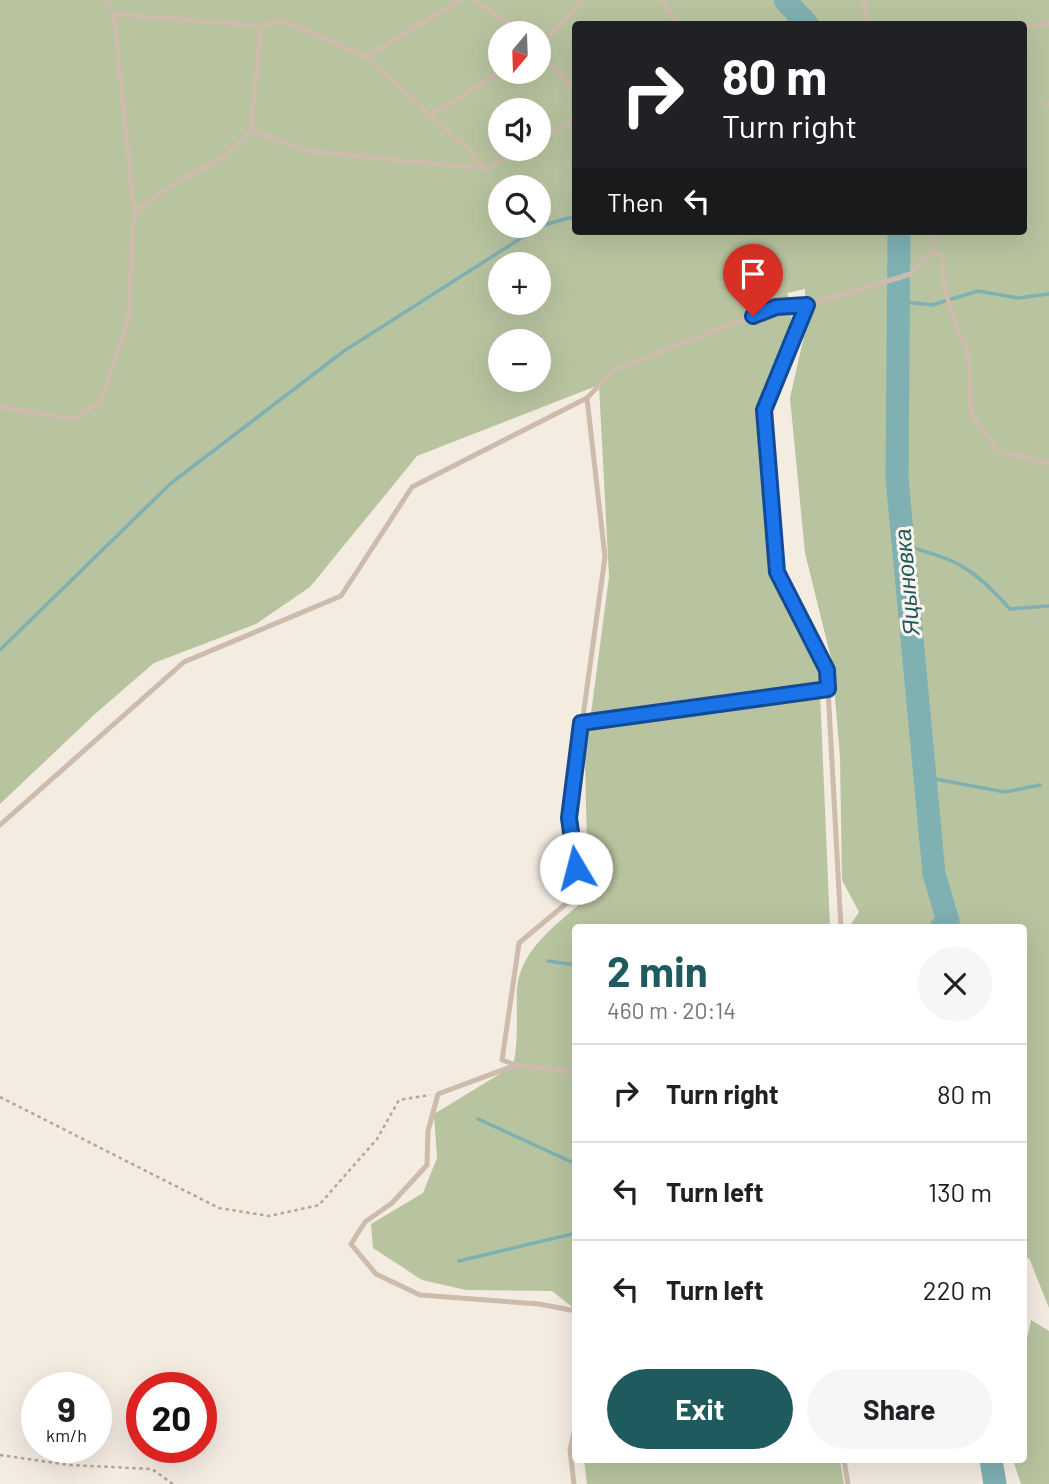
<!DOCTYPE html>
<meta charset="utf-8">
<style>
body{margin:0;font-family:Barlow,sans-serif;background:#f6f6f6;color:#202124;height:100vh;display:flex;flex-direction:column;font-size:26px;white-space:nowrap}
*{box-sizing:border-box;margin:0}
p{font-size:23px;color:#757577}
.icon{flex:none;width:38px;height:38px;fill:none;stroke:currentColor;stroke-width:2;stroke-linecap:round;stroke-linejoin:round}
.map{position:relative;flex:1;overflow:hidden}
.details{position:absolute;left:572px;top:924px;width:455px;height:539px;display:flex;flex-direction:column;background:#fff;border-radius:7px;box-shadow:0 7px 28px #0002}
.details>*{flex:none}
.guide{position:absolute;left:572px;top:21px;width:455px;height:214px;border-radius:7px;box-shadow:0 7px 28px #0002;background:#202124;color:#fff;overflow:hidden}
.needle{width:46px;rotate:199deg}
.fabs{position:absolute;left:488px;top:21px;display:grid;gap:14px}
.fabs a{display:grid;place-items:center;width:63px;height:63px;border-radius:50%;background:#fff;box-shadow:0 7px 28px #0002;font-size:35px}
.speed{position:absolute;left:21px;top:1372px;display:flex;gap:14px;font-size:35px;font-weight:700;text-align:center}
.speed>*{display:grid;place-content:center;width:91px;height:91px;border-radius:50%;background:#fff;box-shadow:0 7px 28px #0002;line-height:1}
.speed small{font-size:18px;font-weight:400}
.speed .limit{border:10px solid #d22;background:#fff;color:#111}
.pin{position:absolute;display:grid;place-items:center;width:60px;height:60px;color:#fff;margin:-72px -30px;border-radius:50% 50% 50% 0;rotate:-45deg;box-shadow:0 0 7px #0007}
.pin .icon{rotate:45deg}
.me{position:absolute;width:77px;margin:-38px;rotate:352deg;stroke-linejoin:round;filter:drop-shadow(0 0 5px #0008)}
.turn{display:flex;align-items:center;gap:24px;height:147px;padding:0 35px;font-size:32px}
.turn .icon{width:91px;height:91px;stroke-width:2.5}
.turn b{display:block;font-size:49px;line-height:60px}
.then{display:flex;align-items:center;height:66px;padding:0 35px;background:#0003;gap:14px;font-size:26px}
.round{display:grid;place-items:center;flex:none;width:74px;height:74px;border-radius:37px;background:#f6f6f6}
.headline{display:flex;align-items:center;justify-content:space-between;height:119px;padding:0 35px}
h1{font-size:42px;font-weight:700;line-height:52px;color:#1f5a5e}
.action{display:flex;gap:14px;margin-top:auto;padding:14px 35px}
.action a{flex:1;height:80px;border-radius:42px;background:#1f5a5e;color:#fff;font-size:28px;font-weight:700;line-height:80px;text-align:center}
.action a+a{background:#f6f6f6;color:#202124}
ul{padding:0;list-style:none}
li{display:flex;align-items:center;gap:21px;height:98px;padding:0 35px;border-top:2px solid #e0e0e0}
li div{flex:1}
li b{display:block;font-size:26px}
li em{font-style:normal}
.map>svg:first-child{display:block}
.green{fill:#b8c4a0;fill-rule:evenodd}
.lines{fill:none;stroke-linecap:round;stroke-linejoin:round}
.stream{stroke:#7fb0b2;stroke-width:3.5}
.river{stroke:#7fb0b2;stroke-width:23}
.path{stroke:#b9a596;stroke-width:2.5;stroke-dasharray:3.5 3.5;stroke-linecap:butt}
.service{stroke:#cdbbac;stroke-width:5}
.route-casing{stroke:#114b97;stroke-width:18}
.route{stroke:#1a73e8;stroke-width:12}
.labels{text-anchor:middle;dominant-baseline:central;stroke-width:6;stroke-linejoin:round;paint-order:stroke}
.water-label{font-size:23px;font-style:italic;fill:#1f5a5e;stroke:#fbf5ee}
</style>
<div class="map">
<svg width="1049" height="1484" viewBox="0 0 1049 1484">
<rect width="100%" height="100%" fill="#f4ebe1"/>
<!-- green -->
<g class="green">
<path d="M 0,0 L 1049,0 L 1049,1308 L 1029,1258 L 1024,1260 L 1024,928 L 849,927 L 859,912 L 842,880 L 840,757 L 832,662 L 805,553 L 790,398 L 806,327 L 805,289 L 787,293 L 793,311 L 771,399 L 773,495 L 787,587 L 819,668 L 830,927 L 576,928 L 576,1310 L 552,1291 L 466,1290 L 422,1280 L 373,1248 L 371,1224 L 423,1193 L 437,1158 L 434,1114 L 513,1066 C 519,1041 516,1016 517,990 C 519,949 560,922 588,897 L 585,759 L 609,577 L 599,385 L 417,456 L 310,587 L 256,624 L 154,663 L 95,714 L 0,804 ZM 576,24 L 1024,24 L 1024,231 L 576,231 ZM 500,33 L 539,33 L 539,72 L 500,72 ZM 500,110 L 539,110 L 539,149 L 500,149 ZM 500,187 L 539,187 L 539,226 L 500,226 ZM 500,264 L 539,264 L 539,303 L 500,303 ZM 500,341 L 539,341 L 539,380 L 500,380 Z"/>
<polygon points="1031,1320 1049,1331 1049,1484 1021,1484 1013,1460 1024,1460 1024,1353"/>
<polygon points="584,1460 840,1460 844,1484 587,1484"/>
</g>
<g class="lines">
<!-- stream -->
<g class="stream">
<polyline points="898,301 932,305 978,291 1018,298 1049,294"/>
<path d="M 903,545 C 959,561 971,566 1010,609 L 1049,606"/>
<polyline points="0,650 170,484 344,351 540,226 576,216"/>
<polyline points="924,777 1005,792 1040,785"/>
<polyline points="548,961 576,965"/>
<polyline points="478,1119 576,1164"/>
<polyline points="459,1261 576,1233"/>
</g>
<!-- river -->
<g class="river">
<polyline points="785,0 807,24"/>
<polyline points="899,231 897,478 934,874 948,921 941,928"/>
<polyline points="991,1460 995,1484"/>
</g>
<!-- path -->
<g class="path">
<polyline points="0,1097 219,1208 269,1216 319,1205 377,1139 399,1100 430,1095"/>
<polyline points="0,1455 69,1465 152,1469 173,1484"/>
</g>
<!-- service -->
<g class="service">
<polyline points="105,0 114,14 261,26 251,130 309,151 485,169 522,149"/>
<polyline points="475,0 521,33"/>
<polyline points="662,0 677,24"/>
<polyline points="863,0 870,24"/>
<polyline points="261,26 284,21 366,57 469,150 485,169"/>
<polyline points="1024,28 1049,23"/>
<polyline points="539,47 582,0"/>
<polyline points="539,52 576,90"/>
<polyline points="366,57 460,0"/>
<polyline points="1045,105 1049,104"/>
<polyline points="429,116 501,72"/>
<polyline points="539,139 576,120"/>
<polyline points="134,212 177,182 224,157 251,130"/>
<polyline points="933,251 942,257 944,286 954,321 968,352 971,413 998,451 1049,463"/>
<polyline points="807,305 764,410 777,572 827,670 841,928"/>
<polyline points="0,407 75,419 101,401 128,322 134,212 114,14"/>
<polyline points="581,723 828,689"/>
<polyline points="0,825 184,662 341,596 412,487 587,398 614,370 776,307 807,305 911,274 933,251 936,231"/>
<polyline points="516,1065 576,1072"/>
<polyline points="576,1311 539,1304 420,1295 376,1274 351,1244 365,1222 392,1203 427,1165 428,1131 438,1094 516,1065 502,1060 519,943 580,892 569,818 605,557 587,398"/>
<polyline points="844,1460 848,1484"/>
<polyline points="574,1484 570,1450 576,1423"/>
</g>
</g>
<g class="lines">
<!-- route casing -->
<g class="route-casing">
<polyline id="route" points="576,868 569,818 581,723 828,689 827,670 777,572 764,410 807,305 776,307 753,316"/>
</g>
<!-- route -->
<use href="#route" class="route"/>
</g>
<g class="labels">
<!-- water labels -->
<g class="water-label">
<text transform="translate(906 582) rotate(-95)">Яцыновка</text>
</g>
</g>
</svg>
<div class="fabs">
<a><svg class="needle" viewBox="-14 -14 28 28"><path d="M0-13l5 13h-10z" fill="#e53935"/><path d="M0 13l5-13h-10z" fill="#757577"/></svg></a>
<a><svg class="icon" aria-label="sound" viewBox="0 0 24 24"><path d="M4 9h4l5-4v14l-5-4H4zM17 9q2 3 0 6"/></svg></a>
<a><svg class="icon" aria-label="search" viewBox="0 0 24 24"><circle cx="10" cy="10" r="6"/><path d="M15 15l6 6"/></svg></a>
<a>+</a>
<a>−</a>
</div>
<div class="speed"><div>9<small>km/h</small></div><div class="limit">20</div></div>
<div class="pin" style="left:753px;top:316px;background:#d93025"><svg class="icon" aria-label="arrive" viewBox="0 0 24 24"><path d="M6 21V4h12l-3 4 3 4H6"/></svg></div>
<svg class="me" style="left:576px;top:868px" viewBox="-20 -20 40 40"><circle r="19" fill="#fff"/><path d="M0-13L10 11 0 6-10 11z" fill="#1a73e8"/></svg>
<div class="guide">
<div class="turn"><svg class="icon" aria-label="right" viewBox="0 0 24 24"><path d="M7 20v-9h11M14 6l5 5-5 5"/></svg><div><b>80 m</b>Turn right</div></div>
<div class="then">Then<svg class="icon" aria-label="left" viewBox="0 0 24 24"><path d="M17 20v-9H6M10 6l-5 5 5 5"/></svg></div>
</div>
<section class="details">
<div class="headline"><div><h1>2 min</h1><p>460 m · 20:14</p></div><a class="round"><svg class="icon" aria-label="close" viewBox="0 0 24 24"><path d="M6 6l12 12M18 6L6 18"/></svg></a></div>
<ul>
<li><svg class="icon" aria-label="right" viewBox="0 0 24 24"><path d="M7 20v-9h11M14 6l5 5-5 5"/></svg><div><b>Turn right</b></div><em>80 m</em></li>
<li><svg class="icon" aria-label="left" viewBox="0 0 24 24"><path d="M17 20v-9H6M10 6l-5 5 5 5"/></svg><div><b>Turn left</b></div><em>130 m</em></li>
<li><svg class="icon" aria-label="left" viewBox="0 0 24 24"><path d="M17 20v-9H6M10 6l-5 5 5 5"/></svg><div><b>Turn left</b></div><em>220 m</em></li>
</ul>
<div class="action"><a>Exit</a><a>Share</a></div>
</section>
</div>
